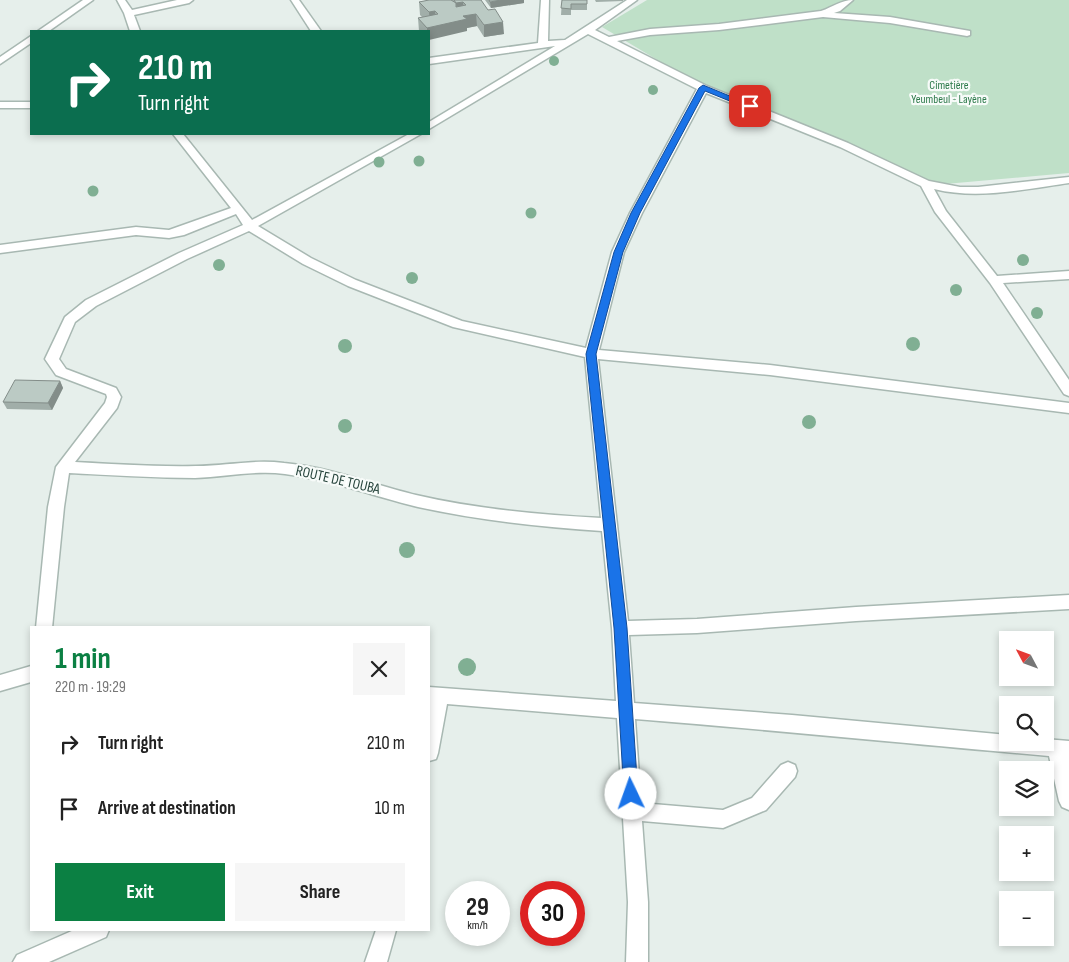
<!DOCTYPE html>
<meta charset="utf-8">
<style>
body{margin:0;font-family:"Sofia Sans Condensed",sans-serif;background:#f6f6f6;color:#222;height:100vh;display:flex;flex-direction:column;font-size:19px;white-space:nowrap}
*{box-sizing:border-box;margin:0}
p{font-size:16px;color:#767676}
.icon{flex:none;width:28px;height:28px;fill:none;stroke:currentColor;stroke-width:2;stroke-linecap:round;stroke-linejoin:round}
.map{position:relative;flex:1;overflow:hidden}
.side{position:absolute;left:30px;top:626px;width:400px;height:305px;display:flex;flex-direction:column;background:#fff;border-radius:0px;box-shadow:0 2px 8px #0003}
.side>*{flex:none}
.banner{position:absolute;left:30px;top:30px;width:400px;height:105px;border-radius:0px;box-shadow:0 2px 8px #0003;background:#0b6e4f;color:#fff;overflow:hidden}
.needle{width:32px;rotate:311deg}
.buttons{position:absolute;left:999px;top:631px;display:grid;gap:10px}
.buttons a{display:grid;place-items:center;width:55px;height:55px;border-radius:0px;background:#fff;box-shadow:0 2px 8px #0003;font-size:25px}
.speed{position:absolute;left:445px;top:881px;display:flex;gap:10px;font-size:25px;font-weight:700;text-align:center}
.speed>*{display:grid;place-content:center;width:65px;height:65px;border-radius:50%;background:#fff;box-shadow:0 2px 8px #0003;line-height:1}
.speed small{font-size:12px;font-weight:400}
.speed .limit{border:8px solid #d22;background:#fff;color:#111}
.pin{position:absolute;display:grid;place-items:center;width:42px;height:42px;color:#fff;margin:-21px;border-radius:10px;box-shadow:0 2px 8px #0006}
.me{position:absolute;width:55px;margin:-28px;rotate:357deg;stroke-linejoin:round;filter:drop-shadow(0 0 4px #0008)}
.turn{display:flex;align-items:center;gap:18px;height:105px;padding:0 25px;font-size:22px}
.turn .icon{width:65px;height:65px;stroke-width:2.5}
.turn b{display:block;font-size:35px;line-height:42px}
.round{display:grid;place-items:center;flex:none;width:52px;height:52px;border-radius:0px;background:#f6f6f6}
.overview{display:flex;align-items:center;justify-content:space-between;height:85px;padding:0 25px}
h1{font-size:30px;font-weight:700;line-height:38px;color:#0b8043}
.cta{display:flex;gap:10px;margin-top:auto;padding:10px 25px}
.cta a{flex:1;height:58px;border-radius:0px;background:#0b8043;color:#fff;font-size:20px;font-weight:700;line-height:58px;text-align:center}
.cta a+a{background:#f6f6f6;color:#222}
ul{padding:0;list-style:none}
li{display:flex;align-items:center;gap:15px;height:65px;padding:0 25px}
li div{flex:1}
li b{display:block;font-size:19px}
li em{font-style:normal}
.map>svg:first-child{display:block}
.green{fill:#bfe0c8}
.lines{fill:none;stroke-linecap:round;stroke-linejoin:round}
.minor-casing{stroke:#a8b8b2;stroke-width:3}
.minor{fill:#fff;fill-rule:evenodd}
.tree{fill:#80af93}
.wall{fill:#a1aea9}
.shaded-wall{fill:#838d89}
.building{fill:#bbcac4;stroke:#838d89;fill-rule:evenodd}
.route{fill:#1a73e8;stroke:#114b97}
.labels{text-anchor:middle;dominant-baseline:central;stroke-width:4.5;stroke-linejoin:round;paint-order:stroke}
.far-park-label{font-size:12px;fill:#2d7a4b;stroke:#f7fbf9}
.street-label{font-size:15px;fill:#24423a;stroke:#f7fbf9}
</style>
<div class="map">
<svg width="1069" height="962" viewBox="0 0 1069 962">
<rect width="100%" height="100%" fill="#e6efeb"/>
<!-- green -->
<polygon class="green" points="647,0 1069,0 1069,173 934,185 703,87 602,27"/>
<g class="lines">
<!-- minor casing -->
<g class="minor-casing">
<g id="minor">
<polygon points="83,0 93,0 49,31 38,31"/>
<polygon points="117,0 125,0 132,10 177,0 193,0 189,3 134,15 140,31 130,31 124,13"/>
<polygon points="291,0 299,0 321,31 311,31"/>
<path d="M 541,0 L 549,0 L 548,41 L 565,40 L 627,0 L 637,0 L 595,30 L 609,37 L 650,29 L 719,24 L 821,11 C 833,7 841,0 853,0 L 840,11 L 834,13 L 890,17 L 970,31 L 970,35 L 967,36 L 890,23 L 823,17 L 719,30 L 650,35 L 617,41 L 707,86 L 848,143 L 929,181 L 960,187 L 978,187 L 1069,177 L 1069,183 C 1025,189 978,200 934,189 L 946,211 L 997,276 L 1069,271 L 1069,279 L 1003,283 L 1069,380 L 1069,396 L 1064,394 L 990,283 L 935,212 L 921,186 L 840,147 L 706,93 L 642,213 L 624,252 L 599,350 L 770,365 L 1069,403 L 1069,413 L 770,375 L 598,359 L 628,621 L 697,619 L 856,607 L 1069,595 L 1069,609 L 856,621 L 697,633 L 629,635 L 634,703 L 792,715 L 1008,735 L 1008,742 L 1045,742 L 1045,739 L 1069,741 L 1069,810 L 1062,807 L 1059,801 L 1049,756 C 911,744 773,730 635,719 L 641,803 L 723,810 L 752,798 L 781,765 L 788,762 L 795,765 L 797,771 L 795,777 L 766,810 L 723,828 L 642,821 L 648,902 L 648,962 L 626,962 L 628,902 L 617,718 L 447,704 L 438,753 L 436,759 L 429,761 L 429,687 L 616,701 L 612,628 L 602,531 C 540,527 478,520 418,507 C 373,496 331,480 285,474 C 255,470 225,477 195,478 C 153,478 111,475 69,473 L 64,507 L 52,628 L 36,628 L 48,507 L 56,467 L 105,403 L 107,397 L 106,394 L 56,375 L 45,359 L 65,317 L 86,300 L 179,253 L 243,225 L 236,214 L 184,235 L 169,238 L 136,235 L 0,253 L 0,245 L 136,227 L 169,230 L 231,208 L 173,134 L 183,134 L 252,220 L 409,134 L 421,134 L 258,226 L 311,258 L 356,280 L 462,321 L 586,348 L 612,252 L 630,213 L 697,89 L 588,34 L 429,129 L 429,122 L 555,46 L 429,64 L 429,58 L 538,43 ZM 249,231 L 303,264 L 348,286 L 453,327 L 585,357 L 601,518 C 539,515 477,509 416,495 C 372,484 329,467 284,463 C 254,459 226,466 196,466 C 156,467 115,464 75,462 L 117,408 L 121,397 L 116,388 L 66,369 L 59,359 L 75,322 L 96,306 L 187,259 Z"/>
<polygon points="31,36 31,43 0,64 0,57"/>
<rect x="0" y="102" width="31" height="6"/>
<polygon points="31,666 31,682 0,691 0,675"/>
<polygon points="74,930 109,930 106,937 49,962 13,962 17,955"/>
<polygon points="376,930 396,930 387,962 365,962"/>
</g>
</g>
<!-- minor -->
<use href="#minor" class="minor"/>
</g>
<!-- trees -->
<g class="tree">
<circle cx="554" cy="61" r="5"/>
<circle cx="653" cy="90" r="5"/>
<circle cx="419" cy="161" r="5.5"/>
<circle cx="379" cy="162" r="5.5"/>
<circle cx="93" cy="191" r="5.5"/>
<circle cx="531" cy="213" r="5.5"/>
<circle cx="1023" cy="260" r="6"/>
<circle cx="219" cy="265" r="6"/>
<circle cx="412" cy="278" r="6"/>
<circle cx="956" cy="290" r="6"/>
<circle cx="1037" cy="313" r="6"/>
<circle cx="913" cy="344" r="7"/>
<circle cx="345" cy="346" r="7"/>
<circle cx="809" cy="422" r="7"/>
<circle cx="345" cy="426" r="7"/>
<circle cx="407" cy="550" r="8"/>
<circle cx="467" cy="667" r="9"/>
</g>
<!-- wall -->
<g class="wall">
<polygon points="429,0 481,0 504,34 484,37 477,26 467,28 467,31 419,31 418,18 422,17 420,15 419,2"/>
<polygon points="485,0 524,0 524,3 491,8"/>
<polygon points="562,0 587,0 587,10 571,10 571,15 561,15"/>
<polygon points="595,0 623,0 623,1 596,2"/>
<polygon points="60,381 63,388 52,410 7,409 3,402"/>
</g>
<!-- shaded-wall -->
<g class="shaded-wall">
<polygon points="501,0 524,0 524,3 491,8 490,2"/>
<polygon points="463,2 464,14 457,15 456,3"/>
<polygon points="435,11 436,23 430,25 429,12"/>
<polygon points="476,14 477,26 467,28 467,31 429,40 429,31 427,31 427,28 463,16"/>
<polygon points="503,22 504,34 484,37 484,25"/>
<polygon points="60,381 63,388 52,410 48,403"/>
</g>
<!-- building -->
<g class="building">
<path d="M 429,0 L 451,0 L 456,3 L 454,0 L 481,0 L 488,10 L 495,9 L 503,22 L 484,25 L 476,14 L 463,16 L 467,19 L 427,28 L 418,18 L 438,14 L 435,11 L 429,12 L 419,2 ZM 463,2 L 466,5 L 456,7 L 456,3 Z"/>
<polygon points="489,0 501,0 490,2"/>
<polygon points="562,0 587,0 587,4 571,4 571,9 561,8"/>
<polygon points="15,380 60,381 48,403 3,402"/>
</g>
<!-- route -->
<polygon class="route" points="703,85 754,106 747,108 705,91 640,213 623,252 596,354 627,628 638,794 636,799 631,801 626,799 624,794 614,628 586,354 614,252 631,213 699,88"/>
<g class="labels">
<!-- far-park labels -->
<g class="far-park-label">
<text x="949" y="85">Cimetière<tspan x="949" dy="14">Yeumbeul - Layène</tspan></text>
</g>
<!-- street labels -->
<g class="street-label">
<text transform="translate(338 480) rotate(13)">ROUTE DE TOUBA</text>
</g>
</g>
</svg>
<div class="buttons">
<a><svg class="needle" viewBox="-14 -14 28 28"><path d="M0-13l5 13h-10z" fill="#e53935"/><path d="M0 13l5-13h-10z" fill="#767676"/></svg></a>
<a><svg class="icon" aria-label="search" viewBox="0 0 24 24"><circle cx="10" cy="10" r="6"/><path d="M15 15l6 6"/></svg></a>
<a><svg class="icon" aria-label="layers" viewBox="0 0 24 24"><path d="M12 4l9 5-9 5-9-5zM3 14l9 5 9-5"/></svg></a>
<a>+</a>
<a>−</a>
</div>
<div class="speed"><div>29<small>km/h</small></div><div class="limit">30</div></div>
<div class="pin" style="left:750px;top:106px;background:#d93025"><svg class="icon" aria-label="arrive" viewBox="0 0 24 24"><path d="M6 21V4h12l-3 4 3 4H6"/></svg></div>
<svg class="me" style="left:631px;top:794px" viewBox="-20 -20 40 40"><circle r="19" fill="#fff"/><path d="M0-13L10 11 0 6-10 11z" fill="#1a73e8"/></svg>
<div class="banner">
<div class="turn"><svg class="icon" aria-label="right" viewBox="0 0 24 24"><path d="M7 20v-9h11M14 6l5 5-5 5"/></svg><div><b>210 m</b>Turn right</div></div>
</div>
<section class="side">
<div class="overview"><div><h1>1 min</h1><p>220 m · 19:29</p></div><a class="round"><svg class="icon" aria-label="close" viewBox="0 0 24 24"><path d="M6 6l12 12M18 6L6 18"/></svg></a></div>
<ul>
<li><svg class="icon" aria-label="right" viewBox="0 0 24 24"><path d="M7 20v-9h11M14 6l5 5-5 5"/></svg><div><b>Turn right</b></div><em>210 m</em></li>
<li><svg class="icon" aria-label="arrive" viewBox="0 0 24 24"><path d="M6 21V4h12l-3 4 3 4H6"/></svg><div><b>Arrive at destination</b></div><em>10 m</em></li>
</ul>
<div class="cta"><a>Exit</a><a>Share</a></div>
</section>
</div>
